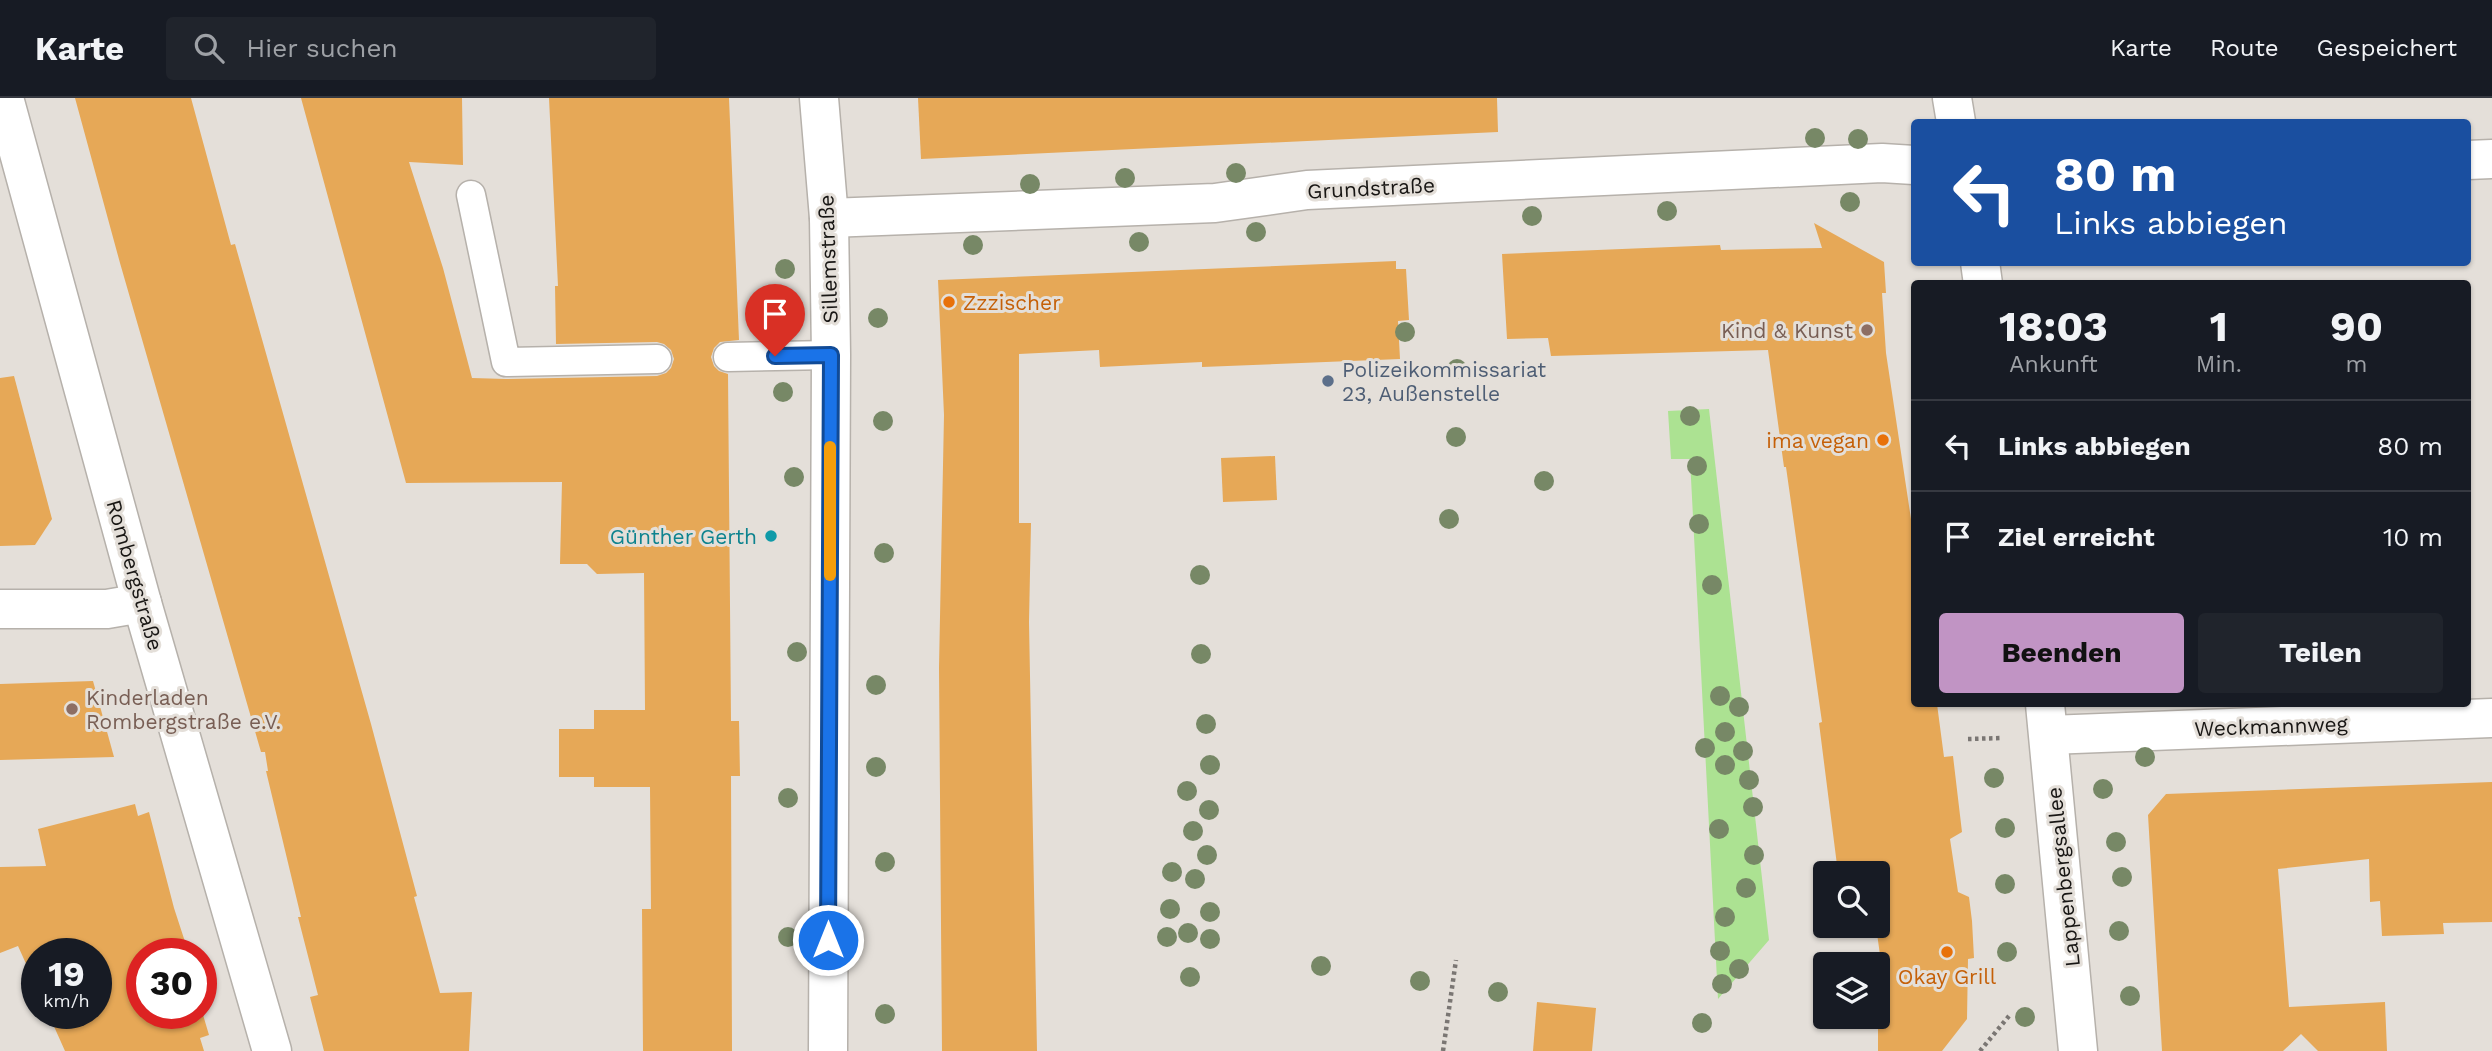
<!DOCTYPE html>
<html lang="de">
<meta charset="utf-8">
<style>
body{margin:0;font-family:"Work Sans",sans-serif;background:#20242c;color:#f1f3f6;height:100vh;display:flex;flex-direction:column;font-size:26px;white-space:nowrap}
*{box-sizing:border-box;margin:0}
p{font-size:23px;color:#9ea1a6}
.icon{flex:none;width:38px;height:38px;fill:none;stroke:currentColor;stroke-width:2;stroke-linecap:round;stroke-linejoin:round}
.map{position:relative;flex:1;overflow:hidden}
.panel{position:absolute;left:1911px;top:182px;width:560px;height:427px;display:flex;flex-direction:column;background:#171b24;border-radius:7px;box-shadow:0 2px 5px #0004}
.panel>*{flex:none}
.banner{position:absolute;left:1911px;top:21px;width:560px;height:147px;border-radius:7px;box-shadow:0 2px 5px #0004;background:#1a4fa0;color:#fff;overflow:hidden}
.fabs{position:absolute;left:1813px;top:763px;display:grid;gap:14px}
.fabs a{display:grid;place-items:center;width:77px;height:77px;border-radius:7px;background:#171b24;box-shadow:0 2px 5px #0004;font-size:35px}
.speed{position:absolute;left:21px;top:840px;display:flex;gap:14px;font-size:35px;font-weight:700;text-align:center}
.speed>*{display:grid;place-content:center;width:91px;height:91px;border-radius:50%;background:#171b24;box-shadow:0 2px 5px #0004;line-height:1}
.speed small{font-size:18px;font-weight:400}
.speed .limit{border:10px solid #d22;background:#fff;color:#111}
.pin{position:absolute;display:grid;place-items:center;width:60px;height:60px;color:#fff;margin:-72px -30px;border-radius:50% 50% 50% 0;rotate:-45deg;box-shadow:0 0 7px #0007}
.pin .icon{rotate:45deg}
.me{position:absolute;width:77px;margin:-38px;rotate:0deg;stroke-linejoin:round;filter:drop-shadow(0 0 5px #0008)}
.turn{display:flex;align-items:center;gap:24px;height:147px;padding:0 28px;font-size:32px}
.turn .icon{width:91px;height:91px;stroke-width:2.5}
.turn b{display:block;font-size:49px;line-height:60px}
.eta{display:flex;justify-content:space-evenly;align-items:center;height:119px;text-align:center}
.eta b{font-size:42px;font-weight:700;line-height:49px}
.action{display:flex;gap:14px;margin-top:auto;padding:14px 28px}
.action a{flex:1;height:80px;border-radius:7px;background:#c194c4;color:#111;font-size:28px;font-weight:700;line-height:80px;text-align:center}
.action a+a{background:#20242c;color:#f1f3f6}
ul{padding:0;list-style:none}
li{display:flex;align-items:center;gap:21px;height:91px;padding:0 28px;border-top:2px solid #363941}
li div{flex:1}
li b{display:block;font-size:26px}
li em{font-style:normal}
header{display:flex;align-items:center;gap:42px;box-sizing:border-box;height:98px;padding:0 35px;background:#171b24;border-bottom:2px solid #363941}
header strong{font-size:33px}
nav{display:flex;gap:38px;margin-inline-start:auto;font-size:24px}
.search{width:490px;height:63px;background:#20242c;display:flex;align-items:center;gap:18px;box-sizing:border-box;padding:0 24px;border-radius:7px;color:#9ea1a6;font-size:26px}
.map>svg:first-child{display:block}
.green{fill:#ace292}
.building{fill:#e6a857}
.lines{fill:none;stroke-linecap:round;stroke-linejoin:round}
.service-casing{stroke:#b6b1ab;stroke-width:31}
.minor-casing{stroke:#b6b1ab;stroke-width:41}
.tertiary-casing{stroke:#b6b1ab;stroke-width:41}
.path{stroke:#7a7673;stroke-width:4.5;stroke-dasharray:3.5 3.5;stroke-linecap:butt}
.service{stroke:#fff;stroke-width:28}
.minor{stroke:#fff;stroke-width:38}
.tertiary{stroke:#fff;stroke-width:38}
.tree{fill:#786}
.route-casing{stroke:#114b97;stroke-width:18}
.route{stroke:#1a73e8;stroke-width:12}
.slow{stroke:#f59e0b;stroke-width:12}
.food-dot{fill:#e8710a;stroke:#e4dfd9;stroke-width:2.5}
.education-dot{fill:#8d6e63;stroke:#e4dfd9;stroke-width:2.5}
.service-dot{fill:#5c6f8a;stroke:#e4dfd9;stroke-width:2.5}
.culture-dot{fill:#0f9aa8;stroke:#e4dfd9;stroke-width:2.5}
.labels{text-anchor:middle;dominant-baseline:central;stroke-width:6;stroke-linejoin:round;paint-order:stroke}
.street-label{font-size:21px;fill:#181614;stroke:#e4dfd9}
.food-label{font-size:21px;fill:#c56008;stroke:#e4dfd9;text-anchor:start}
.education-label{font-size:21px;fill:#785e54;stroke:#e4dfd9;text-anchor:end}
.service-label{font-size:21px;fill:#4e5e75;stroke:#e4dfd9;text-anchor:start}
.culture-label{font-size:21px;fill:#0d838f;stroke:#e4dfd9;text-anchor:end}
</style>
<header>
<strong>Karte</strong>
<div class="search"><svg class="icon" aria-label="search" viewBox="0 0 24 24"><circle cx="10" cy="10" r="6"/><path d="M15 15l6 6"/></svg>Hier suchen</div>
<nav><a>Karte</a><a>Route</a><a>Gespeichert</a></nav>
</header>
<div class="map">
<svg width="2492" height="953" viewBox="0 0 2492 953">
<rect width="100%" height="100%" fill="#e4dfd9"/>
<!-- green -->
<polygon class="green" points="1709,311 1769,842 1718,901 1690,361 1671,361 1668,313"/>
<!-- building -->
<g class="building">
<polygon points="75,0 191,0 231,147 235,146 371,626 417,798 414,799 440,895 472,894 469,953 324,953 310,899 318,897 298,819 301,819 266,673 268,673 265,654 261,654 120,165"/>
<polygon points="301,0 462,0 463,67 409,64 443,170 472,280 506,281 657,278 666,275 671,270 674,261 671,252 664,246 657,244 556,246 555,188 558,188 549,0 729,0 739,242 720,244 714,250 711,259 714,268 719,273 728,276 731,623 739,623 740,678 731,678 732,953 643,953 642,811 651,811 650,689 594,689 594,679 559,679 559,631 594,631 594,612 645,612 644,475 597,476 587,466 560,466 562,384 406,385"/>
<polygon points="918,0 1497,0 1498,34 921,61"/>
<polygon points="1814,125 1884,164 1886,195 1882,195 1886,255 1914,441 1914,606 1937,606 1944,659 1953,658 1962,734 1950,741 1958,794 1969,799 1972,823 1974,860 1968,861 1967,921 1942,953 1878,953 1878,885 1883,879 1876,828 1878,828 1878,775 1838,775 1819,625 1822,624 1786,369 1784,369 1768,252 1551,258 1548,240 1507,241 1502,156 1720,147 1721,152 1822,150"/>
<polygon points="1396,163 1396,171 1406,171 1409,222 1398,223 1400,261 1202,269 1202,264 1100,269 1099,252 1019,256 1019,425 1031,425 1029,524 1037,953 942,953 939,570 944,317 938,182"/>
<polygon points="14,278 52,421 35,447 0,448 0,280"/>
<polygon points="1275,358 1277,402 1223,404 1221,360"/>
<polygon points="93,583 114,659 0,662 0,586"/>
<polygon points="2492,684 2492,824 2443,825 2444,836 2382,838 2380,803 2370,804 2369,761 2278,771 2289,909 2385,904 2387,953 2318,953 2301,936 2283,953 2162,953 2148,717 2166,696"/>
<polygon points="135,706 138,718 149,714 174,810 189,856 142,856 142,915 201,915 201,910 209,937 200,940 204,953 65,953 48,915 96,915 96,856 37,856 37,890 18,848 0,855 0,769 46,768 38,731"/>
<polygon points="1537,904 1596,910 1592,953 1533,953"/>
</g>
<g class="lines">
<!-- service casing -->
<g class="service-casing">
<g id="service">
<polyline points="471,97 506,264 657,261"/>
<polyline points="728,259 831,257"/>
</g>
</g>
<!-- minor casing -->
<g class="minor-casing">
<g id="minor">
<polyline points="4,0 142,505 272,953"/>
<polyline points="819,0 829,120 831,257 828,953"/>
<polyline points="2468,62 2492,61"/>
<polyline points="829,120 1215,105 1307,92 1882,65 1914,67"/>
<polyline points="0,511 107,511 142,505"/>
<polyline points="2049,637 2492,620"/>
</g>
</g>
<!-- tertiary casing -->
<g class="tertiary-casing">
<g id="tertiary">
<polyline points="1952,0 1956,24"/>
<polyline points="1980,164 1983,186"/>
<polyline points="2045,606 2078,953"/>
</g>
</g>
<!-- path -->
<g class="path">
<polyline points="1968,641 2002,640"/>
<polyline points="1443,953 1456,862"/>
<polyline points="1980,953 2009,918"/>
</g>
<!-- service -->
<use href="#service" class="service"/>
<!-- minor -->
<use href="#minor" class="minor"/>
<!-- tertiary -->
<use href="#tertiary" class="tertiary"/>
</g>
<!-- trees -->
<g class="tree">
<circle cx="1815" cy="40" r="10"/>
<circle cx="1858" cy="41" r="10"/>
<circle cx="1236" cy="75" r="10"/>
<circle cx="1125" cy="80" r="10"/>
<circle cx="1030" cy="86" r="10"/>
<circle cx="1850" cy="104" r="10"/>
<circle cx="1667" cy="113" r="10"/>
<circle cx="1532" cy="118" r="10"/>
<circle cx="1256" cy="134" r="10"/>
<circle cx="1139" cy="144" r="10"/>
<circle cx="973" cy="147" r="10"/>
<circle cx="785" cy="171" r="10"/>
<circle cx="878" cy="220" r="10"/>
<circle cx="1405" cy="234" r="10"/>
<circle cx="1457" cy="271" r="10"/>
<circle cx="783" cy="294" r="10"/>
<circle cx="1690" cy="318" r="10"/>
<circle cx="883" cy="323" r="10"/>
<circle cx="1456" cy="339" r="10"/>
<circle cx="1697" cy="368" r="10"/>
<circle cx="794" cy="379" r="10"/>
<circle cx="1544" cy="383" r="10"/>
<circle cx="1449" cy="421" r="10"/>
<circle cx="1699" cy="426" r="10"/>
<circle cx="884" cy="455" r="10"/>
<circle cx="1200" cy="477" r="10"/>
<circle cx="1712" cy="487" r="10"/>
<circle cx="797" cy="554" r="10"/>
<circle cx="1201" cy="556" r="10"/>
<circle cx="876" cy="587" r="10"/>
<circle cx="1720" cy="598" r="10"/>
<circle cx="1739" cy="609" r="10"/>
<circle cx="1206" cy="626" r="10"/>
<circle cx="1725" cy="634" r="10"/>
<circle cx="1705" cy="650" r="10"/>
<circle cx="1743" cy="653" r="10"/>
<circle cx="2145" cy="659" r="10"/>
<circle cx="1210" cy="667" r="10"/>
<circle cx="1725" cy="667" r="10"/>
<circle cx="876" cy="669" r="10"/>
<circle cx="1994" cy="680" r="10"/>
<circle cx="1749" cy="682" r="10"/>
<circle cx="2103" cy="691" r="10"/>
<circle cx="1187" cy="693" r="10"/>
<circle cx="788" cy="700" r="10"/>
<circle cx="1753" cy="709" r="10"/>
<circle cx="1209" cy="712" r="10"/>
<circle cx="2005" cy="730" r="10"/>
<circle cx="1719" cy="731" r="10"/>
<circle cx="1193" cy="733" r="10"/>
<circle cx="2116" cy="744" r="10"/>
<circle cx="1207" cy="757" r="10"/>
<circle cx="1754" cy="757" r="10"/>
<circle cx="885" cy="764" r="10"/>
<circle cx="1172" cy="774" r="10"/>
<circle cx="2122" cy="779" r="10"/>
<circle cx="1195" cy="781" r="10"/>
<circle cx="2005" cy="786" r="10"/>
<circle cx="1746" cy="790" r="10"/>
<circle cx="1170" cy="811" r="10"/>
<circle cx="1210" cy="814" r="10"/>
<circle cx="1725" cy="819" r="10"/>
<circle cx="2119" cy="833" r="10"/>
<circle cx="1188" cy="835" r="10"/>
<circle cx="788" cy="839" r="10"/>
<circle cx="1167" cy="839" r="10"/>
<circle cx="1210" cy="841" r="10"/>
<circle cx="1720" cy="853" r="10"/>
<circle cx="2007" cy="854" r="10"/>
<circle cx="1321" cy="868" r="10"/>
<circle cx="1739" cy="871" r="10"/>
<circle cx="1190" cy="879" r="10"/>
<circle cx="1420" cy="883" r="10"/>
<circle cx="1722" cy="886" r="10"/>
<circle cx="1498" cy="894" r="10"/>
<circle cx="2130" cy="898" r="10"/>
<circle cx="885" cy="916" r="10"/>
<circle cx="2025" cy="919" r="10"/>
<circle cx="1702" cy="925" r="10"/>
</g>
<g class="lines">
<!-- route casing -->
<g class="route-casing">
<polyline id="route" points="775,258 831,257 828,842"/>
</g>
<!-- route -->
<use href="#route" class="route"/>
<!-- slow -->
<polyline class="slow" points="830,477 830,349"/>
</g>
<!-- markers -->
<g class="food-dot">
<circle cx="949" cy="204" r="7"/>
<circle cx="1883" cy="342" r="7"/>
<circle cx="1947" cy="854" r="7"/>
</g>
<g class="education-dot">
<circle cx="1867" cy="232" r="7"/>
<circle cx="72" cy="611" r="7"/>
</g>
<circle class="service-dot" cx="1328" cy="283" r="7"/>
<circle class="culture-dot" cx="771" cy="438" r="7"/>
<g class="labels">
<!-- street labels -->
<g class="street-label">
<text transform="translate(1371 90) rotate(-3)">Grundstraße</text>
<text transform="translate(828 161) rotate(-92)">Sillemstraße</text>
<text transform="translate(135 477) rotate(74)">Rombergstraße</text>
<text transform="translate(2271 628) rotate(-2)">Weckmannweg</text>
<text transform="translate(2063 779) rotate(-96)">Lappenbergsallee</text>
</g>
<!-- food labels -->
<g class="food-label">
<text x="963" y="204">Zzzischer</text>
<text x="1869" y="342" text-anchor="end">ima vegan</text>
<text x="1947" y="878" text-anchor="middle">Okay Grill</text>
</g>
<!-- education labels -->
<g class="education-label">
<text x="1853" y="232">Kind &amp; Kunst</text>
<text x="86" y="599" text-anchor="start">Kinderladen<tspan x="86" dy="24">Rombergstraße e.V.</tspan></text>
</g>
<!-- service labels -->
<g class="service-label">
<text x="1342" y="271">Polizeikommissariat<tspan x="1342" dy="24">23, Außenstelle</tspan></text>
</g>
<!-- culture labels -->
<g class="culture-label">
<text x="757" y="438">Günther Gerth</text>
</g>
</g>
</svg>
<div class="fabs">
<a><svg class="icon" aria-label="search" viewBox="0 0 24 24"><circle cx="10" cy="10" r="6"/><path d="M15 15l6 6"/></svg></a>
<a><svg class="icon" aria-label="layers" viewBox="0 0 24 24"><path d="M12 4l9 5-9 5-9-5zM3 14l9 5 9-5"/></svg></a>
</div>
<div class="speed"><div>19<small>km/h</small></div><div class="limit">30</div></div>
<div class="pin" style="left:775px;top:258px;background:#d93025"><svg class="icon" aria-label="arrive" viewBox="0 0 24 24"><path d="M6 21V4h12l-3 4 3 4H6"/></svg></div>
<svg class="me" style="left:828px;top:842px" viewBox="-20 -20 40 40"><circle r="17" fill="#1a73e8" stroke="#fff" stroke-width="3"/><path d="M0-11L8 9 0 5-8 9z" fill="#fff"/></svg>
<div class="banner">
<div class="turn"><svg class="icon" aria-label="left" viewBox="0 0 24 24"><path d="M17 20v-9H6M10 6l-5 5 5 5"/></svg><div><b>80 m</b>Links abbiegen</div></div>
</div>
<section class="panel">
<div class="eta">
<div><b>18:03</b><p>Ankunft</p></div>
<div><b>1</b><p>Min.</p></div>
<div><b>90</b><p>m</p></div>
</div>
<ul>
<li><svg class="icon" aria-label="left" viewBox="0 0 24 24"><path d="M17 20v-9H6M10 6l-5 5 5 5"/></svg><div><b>Links abbiegen</b></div><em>80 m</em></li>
<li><svg class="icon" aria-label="arrive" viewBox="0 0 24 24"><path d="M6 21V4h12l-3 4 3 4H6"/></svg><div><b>Ziel erreicht</b></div><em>10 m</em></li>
</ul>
<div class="action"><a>Beenden</a><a>Teilen</a></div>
</section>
</div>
